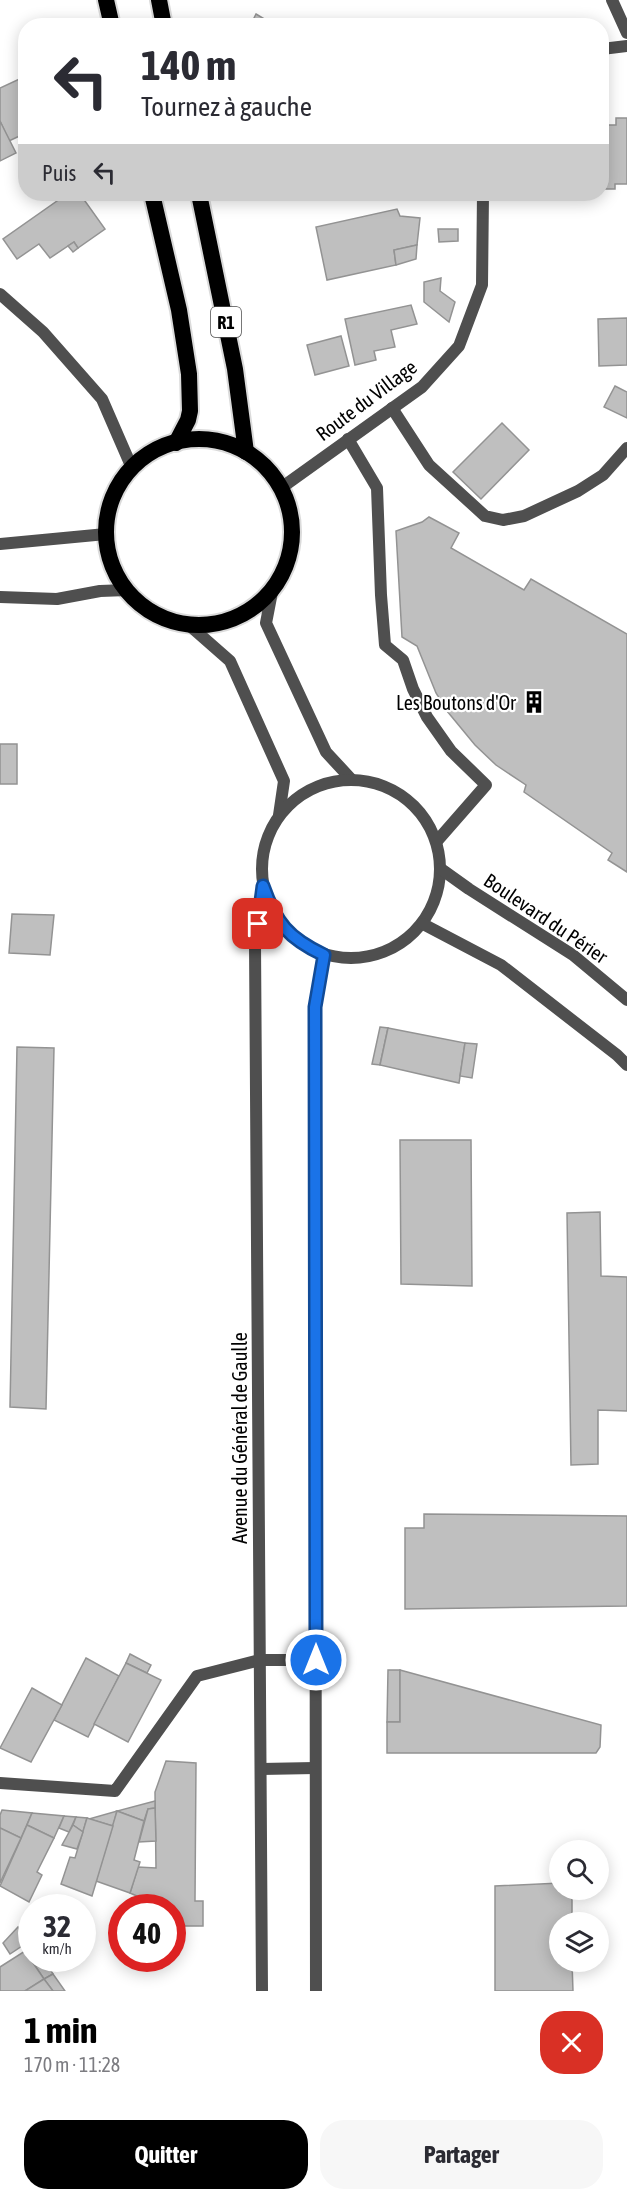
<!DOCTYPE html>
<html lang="fr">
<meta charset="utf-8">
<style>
body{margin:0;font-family:"Asap Condensed",sans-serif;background:#f7f7f7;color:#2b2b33;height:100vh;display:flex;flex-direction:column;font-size:22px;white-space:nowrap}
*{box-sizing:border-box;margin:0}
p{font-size:20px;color:#7c7c81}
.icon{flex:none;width:33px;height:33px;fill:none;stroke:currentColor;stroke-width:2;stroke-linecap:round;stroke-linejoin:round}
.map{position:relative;height:1991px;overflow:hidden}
.drawer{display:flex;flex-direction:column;background:#fff;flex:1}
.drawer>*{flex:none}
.guide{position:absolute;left:18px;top:18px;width:591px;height:183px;border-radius:24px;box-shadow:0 3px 15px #0003;background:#fff;color:#2b2b33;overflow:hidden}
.controls{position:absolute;left:549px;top:1840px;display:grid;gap:12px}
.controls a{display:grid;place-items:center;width:60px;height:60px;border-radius:50%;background:#fff;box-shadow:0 3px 15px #0003;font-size:30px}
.speed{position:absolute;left:18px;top:1894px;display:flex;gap:12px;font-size:30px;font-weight:700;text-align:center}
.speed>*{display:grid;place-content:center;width:78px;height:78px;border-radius:50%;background:#fff;box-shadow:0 3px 15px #0003;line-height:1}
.speed small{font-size:15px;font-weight:400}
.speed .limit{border:9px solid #d22;background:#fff;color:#111}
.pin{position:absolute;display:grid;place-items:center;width:51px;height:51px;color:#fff;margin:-26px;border-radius:12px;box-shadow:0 3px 9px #0006}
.me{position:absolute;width:66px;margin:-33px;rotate:0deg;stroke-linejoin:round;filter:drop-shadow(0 0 4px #0008)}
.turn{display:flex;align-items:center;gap:21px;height:126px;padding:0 24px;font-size:27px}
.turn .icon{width:78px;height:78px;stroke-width:2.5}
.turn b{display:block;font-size:42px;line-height:51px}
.then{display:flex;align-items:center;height:57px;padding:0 24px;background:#0003;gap:12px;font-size:22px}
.round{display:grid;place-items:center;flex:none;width:63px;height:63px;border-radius:24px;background:#f7f7f7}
.overview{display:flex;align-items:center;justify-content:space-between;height:102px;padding:0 24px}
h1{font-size:36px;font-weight:700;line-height:45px;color:#000}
.button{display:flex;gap:12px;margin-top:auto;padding:12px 24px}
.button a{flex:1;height:69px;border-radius:24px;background:#000;color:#fff;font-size:24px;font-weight:700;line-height:69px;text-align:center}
.button a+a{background:#f7f7f7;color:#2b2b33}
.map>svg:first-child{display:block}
.building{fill:#bfbfbf;stroke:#939393;stroke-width:1.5}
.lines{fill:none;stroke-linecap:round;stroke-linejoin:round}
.trunk-casing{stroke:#dbdbdb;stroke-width:20}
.service{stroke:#4f4f4f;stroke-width:12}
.minor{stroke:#4f4f4f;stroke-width:12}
.tertiary{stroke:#4f4f4f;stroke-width:12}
.trunk{stroke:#000;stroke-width:16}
.route-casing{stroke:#114b97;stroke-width:15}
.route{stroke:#1a73e8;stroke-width:10}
.labels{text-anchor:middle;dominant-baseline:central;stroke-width:4.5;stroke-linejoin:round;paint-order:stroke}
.shield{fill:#fff;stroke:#4c4c4c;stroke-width:1.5}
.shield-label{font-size:18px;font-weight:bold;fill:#000}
.street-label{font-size:20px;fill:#000;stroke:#fff}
.poi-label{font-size:20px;fill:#000;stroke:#fff;text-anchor:end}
</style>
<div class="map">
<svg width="627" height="1991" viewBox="0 0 627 1991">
<rect width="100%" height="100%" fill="#fff"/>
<!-- building -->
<g class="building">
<polygon points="256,14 276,26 250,26"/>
<polygon points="26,76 26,133 9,141 0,121 0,88"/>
<polygon points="616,118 627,118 627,184 615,184 615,189 602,189 602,125 616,125"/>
<polygon points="0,121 16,153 0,161"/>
<polygon points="67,194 80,194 105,229 78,248 74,242 50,258 39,244 17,259 3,239"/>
<polygon points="397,209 400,216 420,218 417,245 394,250 396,265 327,280 316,227"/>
<polygon points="438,229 458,229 458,241 439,242"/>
<polygon points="74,242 78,248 73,252 68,246"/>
<polygon points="417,245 416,259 396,265 394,250"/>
<polygon points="441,278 440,291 455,302 449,322 424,302 424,282"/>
<polygon points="411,305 417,324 391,330 395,347 374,351 376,360 355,365 345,319"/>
<polygon points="627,318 627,365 599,366 598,319"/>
<polygon points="341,336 349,366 315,375 307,345"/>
<polygon points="615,386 627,392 627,418 604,407"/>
<polygon points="502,423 529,450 481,499 453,472"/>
<polygon points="429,517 459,533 451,548 524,590 531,579 627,634 627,872 608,860 612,853 524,792 526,785 496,765 475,745 447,711 436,693 417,646 402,637 396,531 422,522"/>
<rect x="0" y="744" width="17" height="40"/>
<polygon points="12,914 54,915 50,955 9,953"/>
<polygon points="380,1027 388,1028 380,1065 372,1064"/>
<polygon points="388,1028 465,1043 459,1083 380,1065"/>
<polygon points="465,1043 477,1044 472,1078 460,1076"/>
<polygon points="17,1047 54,1048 46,1409 10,1407"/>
<polygon points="400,1140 471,1140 472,1286 401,1284"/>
<polygon points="600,1212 601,1276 627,1277 627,1411 598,1410 598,1464 571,1465 567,1213"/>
<polygon points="424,1514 627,1516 627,1606 405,1609 405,1528 424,1528"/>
<polygon points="130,1654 151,1665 147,1673 126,1663"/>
<polygon points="86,1658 119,1676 88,1737 54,1720"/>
<polygon points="126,1663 161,1680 128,1742 94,1724"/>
<polygon points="388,1670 400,1670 400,1722 387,1722"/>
<polygon points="400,1670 601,1725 600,1747 596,1753 387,1753 387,1722 400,1722"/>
<polygon points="32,1688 62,1705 31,1762 0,1748"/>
<polygon points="166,1761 196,1763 195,1901 203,1901 203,1926 172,1926 172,1908 155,1908 155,1904 130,1893 138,1867 156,1868 155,1792"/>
<polygon points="155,1801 155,1808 148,1809 144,1821 117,1811"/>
<polygon points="155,1808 156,1841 139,1842 148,1809"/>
<polygon points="2,1810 32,1813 21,1838 0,1828 0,1815"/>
<polygon points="117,1811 113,1826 89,1819"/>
<polygon points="117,1811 144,1821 134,1860 140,1862 130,1893 96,1881"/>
<polygon points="32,1813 64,1816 54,1838 27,1825"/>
<polygon points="64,1816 76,1817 69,1832 59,1828"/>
<polygon points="76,1817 87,1818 83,1832 73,1825"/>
<polygon points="87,1818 113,1826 92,1896 61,1884 70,1857 75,1858"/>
<polygon points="27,1825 54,1838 37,1872 42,1875 29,1902 0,1886"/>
<polygon points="73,1825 83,1832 77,1849 62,1845"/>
<polygon points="0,1828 21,1838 0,1883"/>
<polygon points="560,1883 560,1890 572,1890 572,1923 560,1923 560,1962 572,1962 573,1991 495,1991 495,1886"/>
<polygon points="18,1927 28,1942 10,1954 3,1943"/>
<polygon points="32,1947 32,1959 44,1959 53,1974 44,1979 25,1951"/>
<polygon points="25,1951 44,1979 25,1991 0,1991 0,1967"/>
<polygon points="53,1974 65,1991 53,1991 44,1979"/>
<polygon points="44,1979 53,1991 25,1991"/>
</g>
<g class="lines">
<!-- trunk casing -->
<g class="trunk-casing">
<g id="trunk">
<polyline points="106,0 112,26"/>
<polyline points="159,0 164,26"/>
<polyline points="152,194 179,310 189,374 190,411 188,420 176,443"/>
<polyline points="199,194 235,369 246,452"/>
<circle cx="199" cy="532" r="93"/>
</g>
</g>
<!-- service -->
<g class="service">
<polyline points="612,0 627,33"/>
<polyline points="392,408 429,465 485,516 503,520 524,516 578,491 603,475 627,448"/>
</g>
<!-- minor -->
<g class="minor">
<polyline points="602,49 627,46"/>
<polyline points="0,294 43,332 102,399 132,468"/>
<polyline points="348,439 377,488 381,595 385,645 403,660 413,689 427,717 451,751 486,785 437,841"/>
<polyline points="281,488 422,387 459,346 482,285 483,194"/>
<polyline points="0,1783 115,1791 197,1676 260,1660 316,1660"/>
</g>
<!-- tertiary -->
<g class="tertiary">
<polyline points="0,544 106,534"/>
<polyline points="272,592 266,623 326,752 351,779"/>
<polyline points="0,597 57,599 100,591 127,590"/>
<polyline points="189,625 230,661 284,781 279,815"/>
<circle cx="351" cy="869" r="89"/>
<polyline points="441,869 469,889 573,955 627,1000"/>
<polyline points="423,924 501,965 617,1055 627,1065"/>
<polyline points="261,1769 315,1768"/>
<polyline points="262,1991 255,943 263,886"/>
<polyline points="316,1991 315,1007 324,955"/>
</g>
<!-- trunk -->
<use href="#trunk" class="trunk"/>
</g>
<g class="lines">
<!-- route casing -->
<g class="route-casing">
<path id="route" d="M 258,924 L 263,886 C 276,923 288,938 324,955 L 315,1007 L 316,1660"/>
</g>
<!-- route -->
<use href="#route" class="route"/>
</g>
<!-- icons -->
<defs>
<g id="building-bare" transform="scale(1.8)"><path d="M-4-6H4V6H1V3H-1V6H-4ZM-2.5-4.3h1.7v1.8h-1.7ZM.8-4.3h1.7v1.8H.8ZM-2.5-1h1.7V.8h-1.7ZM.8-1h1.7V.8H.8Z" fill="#000" stroke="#fff" stroke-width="2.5" paint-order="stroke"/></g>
</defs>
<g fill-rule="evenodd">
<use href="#building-bare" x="534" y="702"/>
</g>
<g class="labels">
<!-- shield labels -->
<rect class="shield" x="211" y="307" width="30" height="30" rx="4.5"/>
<g class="shield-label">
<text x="226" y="322">R1</text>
</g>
<!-- street labels -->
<g class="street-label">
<text transform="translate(366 400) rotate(-37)">Route du Village</text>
<text transform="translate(546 918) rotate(34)">Boulevard du Périer</text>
<text transform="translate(239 1438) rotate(-90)">Avenue du Général de Gaulle</text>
</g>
<!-- poi labels -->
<g class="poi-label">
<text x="516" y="702">Les Boutons d'Or</text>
</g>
</g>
</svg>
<div class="controls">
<a><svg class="icon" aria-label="search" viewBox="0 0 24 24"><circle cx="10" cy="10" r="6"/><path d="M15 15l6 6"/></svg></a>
<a><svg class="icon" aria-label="layers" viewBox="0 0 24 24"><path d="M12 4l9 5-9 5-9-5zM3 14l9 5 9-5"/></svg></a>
</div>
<div class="speed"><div>32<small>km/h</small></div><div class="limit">40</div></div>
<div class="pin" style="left:258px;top:924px;background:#d93025"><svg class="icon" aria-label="arrive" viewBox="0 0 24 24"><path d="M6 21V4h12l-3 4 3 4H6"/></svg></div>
<svg class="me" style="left:316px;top:1660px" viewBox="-20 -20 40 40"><circle r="17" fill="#1a73e8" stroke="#fff" stroke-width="3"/><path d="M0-11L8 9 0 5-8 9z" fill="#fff"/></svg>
<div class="guide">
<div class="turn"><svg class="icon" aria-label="left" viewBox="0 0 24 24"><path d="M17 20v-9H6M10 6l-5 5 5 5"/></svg><div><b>140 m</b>Tournez à gauche</div></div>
<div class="then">Puis<svg class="icon" aria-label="left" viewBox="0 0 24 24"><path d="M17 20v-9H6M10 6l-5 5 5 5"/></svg></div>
</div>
</div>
<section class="drawer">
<div class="overview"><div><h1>1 min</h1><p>170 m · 11:28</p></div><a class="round" style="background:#d93025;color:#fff"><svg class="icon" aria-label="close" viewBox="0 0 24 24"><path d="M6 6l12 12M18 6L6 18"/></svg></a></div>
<div class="button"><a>Quitter</a><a>Partager</a></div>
</section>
